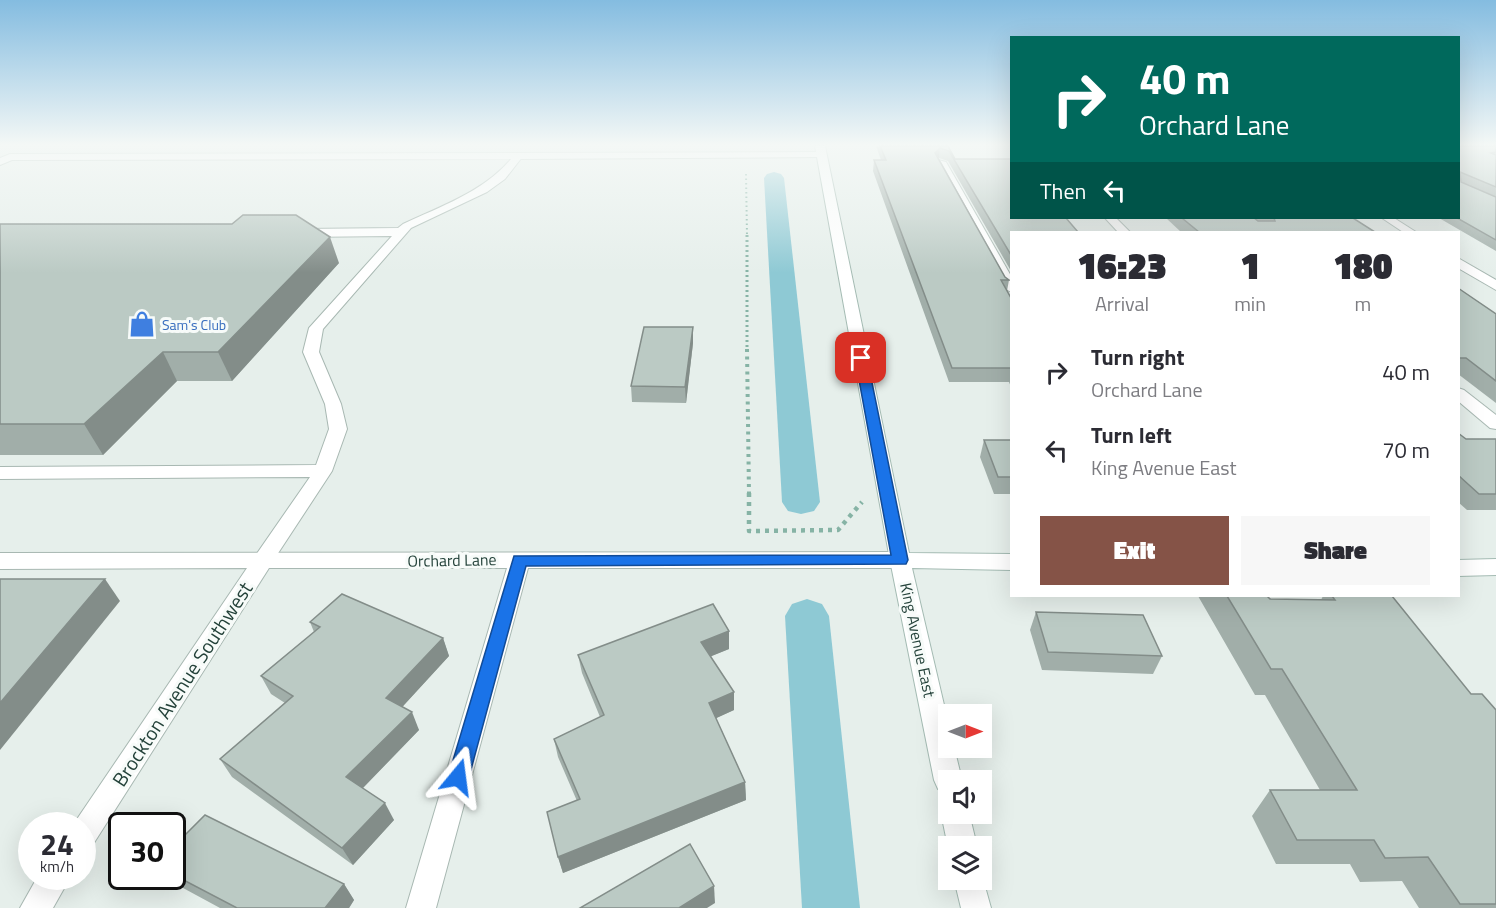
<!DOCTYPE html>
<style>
body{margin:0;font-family:"Titillium Web",sans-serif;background:#f7f7f7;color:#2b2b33;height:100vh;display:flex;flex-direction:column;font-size:22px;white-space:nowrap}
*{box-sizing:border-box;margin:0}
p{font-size:20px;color:#7c7c81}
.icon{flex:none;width:33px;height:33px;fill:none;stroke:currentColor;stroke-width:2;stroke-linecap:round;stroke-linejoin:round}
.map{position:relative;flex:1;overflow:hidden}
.panel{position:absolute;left:1010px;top:231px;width:450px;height:366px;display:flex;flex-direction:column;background:#fff;border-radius:0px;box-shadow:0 6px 24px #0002}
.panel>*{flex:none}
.guide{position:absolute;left:1010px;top:36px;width:450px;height:183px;border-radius:0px;box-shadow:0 6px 24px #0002;background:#00695c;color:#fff;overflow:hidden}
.needle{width:39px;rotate:90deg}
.tools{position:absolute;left:938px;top:704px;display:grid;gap:12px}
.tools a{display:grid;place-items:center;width:54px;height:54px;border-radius:0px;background:#fff;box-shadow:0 6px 24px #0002;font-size:30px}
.speed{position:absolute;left:18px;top:812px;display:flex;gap:12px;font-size:30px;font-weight:700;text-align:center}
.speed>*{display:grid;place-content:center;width:78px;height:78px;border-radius:50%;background:#fff;box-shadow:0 6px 24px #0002;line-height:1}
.speed small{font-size:15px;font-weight:400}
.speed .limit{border:3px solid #111;border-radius:9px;background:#fff;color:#111}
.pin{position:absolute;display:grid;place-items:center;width:51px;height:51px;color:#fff;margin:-26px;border-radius:12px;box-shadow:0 3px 9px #0006}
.me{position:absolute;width:66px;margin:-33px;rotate:16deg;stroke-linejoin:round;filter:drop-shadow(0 0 4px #0008)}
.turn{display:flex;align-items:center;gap:21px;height:126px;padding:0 30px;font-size:27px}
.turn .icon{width:78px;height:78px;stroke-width:2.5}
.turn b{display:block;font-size:42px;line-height:51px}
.then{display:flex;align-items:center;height:57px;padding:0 30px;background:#0003;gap:12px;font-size:22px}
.eta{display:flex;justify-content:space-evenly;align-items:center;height:102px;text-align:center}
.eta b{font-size:36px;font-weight:800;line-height:42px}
.cta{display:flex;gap:12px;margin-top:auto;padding:12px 30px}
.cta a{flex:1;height:69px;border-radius:0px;background:#855347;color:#fff;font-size:24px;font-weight:800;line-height:69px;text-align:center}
.cta a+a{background:#f7f7f7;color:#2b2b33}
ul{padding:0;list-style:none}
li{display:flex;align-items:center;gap:18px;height:78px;padding:0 30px}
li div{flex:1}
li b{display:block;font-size:22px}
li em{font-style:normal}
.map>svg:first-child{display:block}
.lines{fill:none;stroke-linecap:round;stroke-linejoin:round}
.canal{fill:#8ec9d4;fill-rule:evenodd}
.lane-casing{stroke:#a8b8b2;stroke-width:2}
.street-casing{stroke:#a8b8b2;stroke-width:2}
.secondary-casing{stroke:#a4bbb3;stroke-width:2}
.path-far3{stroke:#86b3a5;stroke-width:2;stroke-dasharray:1.5 3;stroke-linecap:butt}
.path-far2{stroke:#86b3a5;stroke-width:3;stroke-dasharray:2 3;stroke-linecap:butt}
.path-far1{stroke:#86b3a5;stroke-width:4;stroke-dasharray:3 4.5;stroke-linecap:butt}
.path{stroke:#86b3a5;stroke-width:4.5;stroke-dasharray:4 5;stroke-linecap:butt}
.lane{fill:#fff;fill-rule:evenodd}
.street{fill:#fff;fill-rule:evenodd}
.secondary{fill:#fff;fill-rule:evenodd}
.wall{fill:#a1aea9}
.shaded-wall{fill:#838d89}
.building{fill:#bbcac4;stroke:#838d89;stroke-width:1.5}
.route{fill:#1a73e8;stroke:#114b97;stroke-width:1.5}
.labels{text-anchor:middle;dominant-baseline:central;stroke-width:6;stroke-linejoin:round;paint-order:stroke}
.far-shop-label{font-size:14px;fill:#366cbe;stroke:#f7fbf9;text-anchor:start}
.street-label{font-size:16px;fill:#24423a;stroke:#f7fbf9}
.near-street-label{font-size:20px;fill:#24423a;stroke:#f7fbf9}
</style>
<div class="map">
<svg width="1496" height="908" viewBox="0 0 1496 908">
<rect width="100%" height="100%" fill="#e6efeb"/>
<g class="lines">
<!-- canal -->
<g class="canal">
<polygon points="774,172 781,174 784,178 820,502 814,511 801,514 788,511 782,502 764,178 767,174"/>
<polygon points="807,599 822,604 829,616 860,908 802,908 785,616 792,604"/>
</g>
<!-- lane casing -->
<g class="lane-casing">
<g id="lane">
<path d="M 518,153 L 523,156 L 505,179 L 487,192 L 411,228 L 323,329 L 319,352 L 341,404 L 347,429 L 332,471 L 269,567 L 262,570 L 255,567 L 251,562 L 310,477 L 0,479 L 0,467 L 316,465 L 329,429 L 325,404 L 303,352 L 309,328 L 392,236 L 301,237 L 295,233 L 301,229 L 398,228 L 403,224 C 441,206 483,192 511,159 L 12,160 L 0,165 L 0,158 L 10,154 Z"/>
<polygon points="938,160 946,162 1011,276 1011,292 1004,288 936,162"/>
<polygon points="1458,388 1464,390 1496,415 1496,429 1490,428 1458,401"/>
</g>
</g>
<!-- street casing -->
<g class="street-casing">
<g id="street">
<polygon points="822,152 825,153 825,157 518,159 513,156 518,153"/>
<polygon points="1105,218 1116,218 1130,232 1118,232"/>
<polygon points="1382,218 1394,218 1416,232 1403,232"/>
<polygon points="1458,258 1496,280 1496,290 1458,268"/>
<polygon points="900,552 907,555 910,560 907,565 900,568 528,568 436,908 406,908 507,568 269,568 92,846 82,850 82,825 73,825 247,568 0,569 0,553"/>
<polygon points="38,876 71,876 53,908 20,908"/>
</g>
</g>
<!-- secondary casing -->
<g class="secondary-casing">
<g id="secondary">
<polygon points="815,146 825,146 909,553 1011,554 1011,570 912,568 948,722 948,747 954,747 962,780 948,780 948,793 938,789 934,780 890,560"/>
<polygon points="1496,559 1496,575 1458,576 1458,560"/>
<polygon points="948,802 948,813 969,813 977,846 948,847 941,813 945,803"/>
<polygon points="981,872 991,908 961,908 954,879 981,879"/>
</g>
</g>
<!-- path-far3 -->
<polyline class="path-far3" points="746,174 747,236"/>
<!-- path-far2 -->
<polyline class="path-far2" points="747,235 747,350"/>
<!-- path-far1 -->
<polyline class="path-far1" points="747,349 749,494"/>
<!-- path -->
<polyline class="path" points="749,493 749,531 838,530 862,502"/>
<!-- lane -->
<use href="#lane" class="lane"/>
<!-- street -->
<use href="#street" class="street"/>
<!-- secondary -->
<use href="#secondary" class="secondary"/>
</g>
<!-- wall -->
<g class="wall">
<polygon points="876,146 948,146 955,159 1011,232 1011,271 948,161 939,158 1005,277 1009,280 1007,291 1011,298 1011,387 1009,382 949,382 873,171 874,160 881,160"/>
<polygon points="1458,146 1496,146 1496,197 1461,182 1496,197 1496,251 1439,218 1458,218"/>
<polygon points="1166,218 1353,218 1375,232 1181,232"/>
<polygon points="0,224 339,263 232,381 177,381 103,455 0,455"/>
<polygon points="1458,288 1496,314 1496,403 1458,374"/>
<polygon points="693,327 693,343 686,403 632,402 631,386"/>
<polygon points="1458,433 1466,439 1496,439 1496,510 1467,510 1458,502"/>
<polygon points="984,440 1011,440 1011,494 994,494 980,457"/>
<polygon points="1198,596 1267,596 1270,599 1321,600 1323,596 1392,596 1471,694 1496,710 1496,908 1419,908 1402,881 1360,882 1350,864 1276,864 1252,816 1270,790 1320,790 1265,695 1255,695"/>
<polygon points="1036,612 1162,656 1153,674 1042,670 1030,630"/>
<polygon points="310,622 443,638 449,656 402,707 419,730 363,788 394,820 353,865 232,777 220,759 285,703 271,694 261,676 314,632"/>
<polygon points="729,649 711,656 734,710 716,718 745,782 746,800 563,873 558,857 577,801 558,757 554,739 600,717 582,673 578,655"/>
<polygon points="172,848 344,884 354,900 349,908 220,908 172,882 166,876 172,876"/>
</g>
<!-- shaded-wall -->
<g class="shaded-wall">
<polygon points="940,148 939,158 935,153"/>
<polygon points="330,237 339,263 232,381 218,352"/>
<polygon points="693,327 693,343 686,403 685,387"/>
<polygon points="163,352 177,381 103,455 84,424"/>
<polygon points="105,579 120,601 0,750 0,703"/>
<polygon points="729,631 729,649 702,660 701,642"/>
<polygon points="443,638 449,656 394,716 386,698"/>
<polygon points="734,692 734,710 710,721 709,703"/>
<polygon points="412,712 419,730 356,795 346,777"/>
<polygon points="745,782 746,800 563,873 558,857"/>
<polygon points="385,803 394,820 353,865 342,848"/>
<polygon points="344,884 354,900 349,908 325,908"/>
<polygon points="714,886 715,903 707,908 679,908"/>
</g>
<!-- building -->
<g class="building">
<polygon points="880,146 948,146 955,159 1011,159 1011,218 1066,218 1078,232 1011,232 1011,255 949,151 940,148 935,153 1005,277 1009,280 1001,280 1011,298 1011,368 952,368 874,160 886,160"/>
<polygon points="1458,146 1496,146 1496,152 1491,153 1496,155 1496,187 1460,172 1461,182 1496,197 1496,240 1457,218 1458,218"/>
<polygon points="243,215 296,215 330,237 218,352 163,352 84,424 0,424 0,224 232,224"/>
<polygon points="1182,218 1254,218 1258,221 1275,221 1274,218 1353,218 1375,232 1199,232"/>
<polygon points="1458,288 1496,314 1496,381 1466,358 1458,358"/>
<polygon points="644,327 693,327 685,387 631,386"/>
<polygon points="1458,433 1466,439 1496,439 1496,494 1479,494 1458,475"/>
<polygon points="984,440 1011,440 1011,477 998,477"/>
<polygon points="0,579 105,579 0,703"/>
<polygon points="342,594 443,638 386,698 412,712 346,777 385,803 342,848 220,759 293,696 261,676 320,627 310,622"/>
<polygon points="1227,596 1267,596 1270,599 1335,600 1332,596 1392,596 1471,694 1482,694 1496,710 1496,904 1460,904 1428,857 1385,858 1374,840 1297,840 1270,790 1357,790 1282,669 1271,669"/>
<polygon points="713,604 729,631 701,642 734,692 709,703 745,782 558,857 547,812 580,799 554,739 604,715 578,655"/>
<polygon points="1036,612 1143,615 1162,656 1048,652"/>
<polygon points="205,815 344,884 325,908 237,908 172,874 172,848"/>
<polygon points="690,844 714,886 679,908 580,908"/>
</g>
<!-- sky -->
<linearGradient id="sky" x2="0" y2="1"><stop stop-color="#84bce0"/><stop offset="0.53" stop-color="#f4f8f6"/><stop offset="1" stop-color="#f4f8f6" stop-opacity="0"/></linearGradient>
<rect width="1496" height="273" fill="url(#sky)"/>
<!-- route -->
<polygon class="route" points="861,354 867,358 908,560 906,564 526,566 469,777 466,784 458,787 451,784 448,777 514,556 891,555 855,358"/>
<!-- icons -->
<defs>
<g id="shop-bare" transform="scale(2.07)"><path d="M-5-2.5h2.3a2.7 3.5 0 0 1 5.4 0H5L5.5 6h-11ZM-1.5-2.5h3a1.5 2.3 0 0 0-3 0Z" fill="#3f7fe0" stroke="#f7fbf9" stroke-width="2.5" paint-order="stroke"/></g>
</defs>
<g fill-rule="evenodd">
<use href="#shop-bare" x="142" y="324"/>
</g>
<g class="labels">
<!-- far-shop labels -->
<g class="far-shop-label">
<text x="162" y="324">Sam's Club</text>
</g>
<!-- street labels -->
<g class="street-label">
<text transform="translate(452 560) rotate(-1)">Orchard Lane</text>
<text transform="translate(918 640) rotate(78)">King Avenue East</text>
</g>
<!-- near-street labels -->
<g class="near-street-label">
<text transform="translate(182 684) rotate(-57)">Brockton Avenue Southwest</text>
</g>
</g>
</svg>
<div class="tools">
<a><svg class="needle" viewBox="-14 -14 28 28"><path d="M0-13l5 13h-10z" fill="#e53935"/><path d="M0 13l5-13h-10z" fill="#7c7c81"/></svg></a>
<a><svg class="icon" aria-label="sound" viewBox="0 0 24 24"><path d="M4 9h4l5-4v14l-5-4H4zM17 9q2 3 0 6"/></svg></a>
<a><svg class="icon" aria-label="layers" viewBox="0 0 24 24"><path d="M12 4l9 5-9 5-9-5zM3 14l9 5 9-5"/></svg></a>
</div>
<div class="speed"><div>24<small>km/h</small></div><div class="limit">30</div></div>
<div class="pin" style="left:861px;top:358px;background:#d93025"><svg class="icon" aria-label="arrive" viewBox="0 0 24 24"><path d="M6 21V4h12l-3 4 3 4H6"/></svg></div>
<svg class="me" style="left:458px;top:777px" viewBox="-20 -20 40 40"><path d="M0-17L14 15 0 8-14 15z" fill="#1a73e8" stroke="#fff" stroke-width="4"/></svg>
<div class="guide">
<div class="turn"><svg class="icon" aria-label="right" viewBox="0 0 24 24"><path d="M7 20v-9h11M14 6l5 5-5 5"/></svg><div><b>40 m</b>Orchard Lane</div></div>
<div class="then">Then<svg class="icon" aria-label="left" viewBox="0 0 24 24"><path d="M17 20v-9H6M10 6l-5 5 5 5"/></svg></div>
</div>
<section class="panel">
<div class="eta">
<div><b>16:23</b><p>Arrival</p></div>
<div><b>1</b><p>min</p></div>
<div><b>180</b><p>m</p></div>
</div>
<ul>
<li><svg class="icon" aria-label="right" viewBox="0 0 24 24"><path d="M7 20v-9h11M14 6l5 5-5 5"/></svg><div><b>Turn right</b><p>Orchard Lane</p></div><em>40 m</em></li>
<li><svg class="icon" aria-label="left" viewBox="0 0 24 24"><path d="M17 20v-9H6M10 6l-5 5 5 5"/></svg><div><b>Turn left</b><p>King Avenue East</p></div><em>70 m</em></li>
</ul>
<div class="cta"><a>Exit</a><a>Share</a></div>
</section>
</div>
